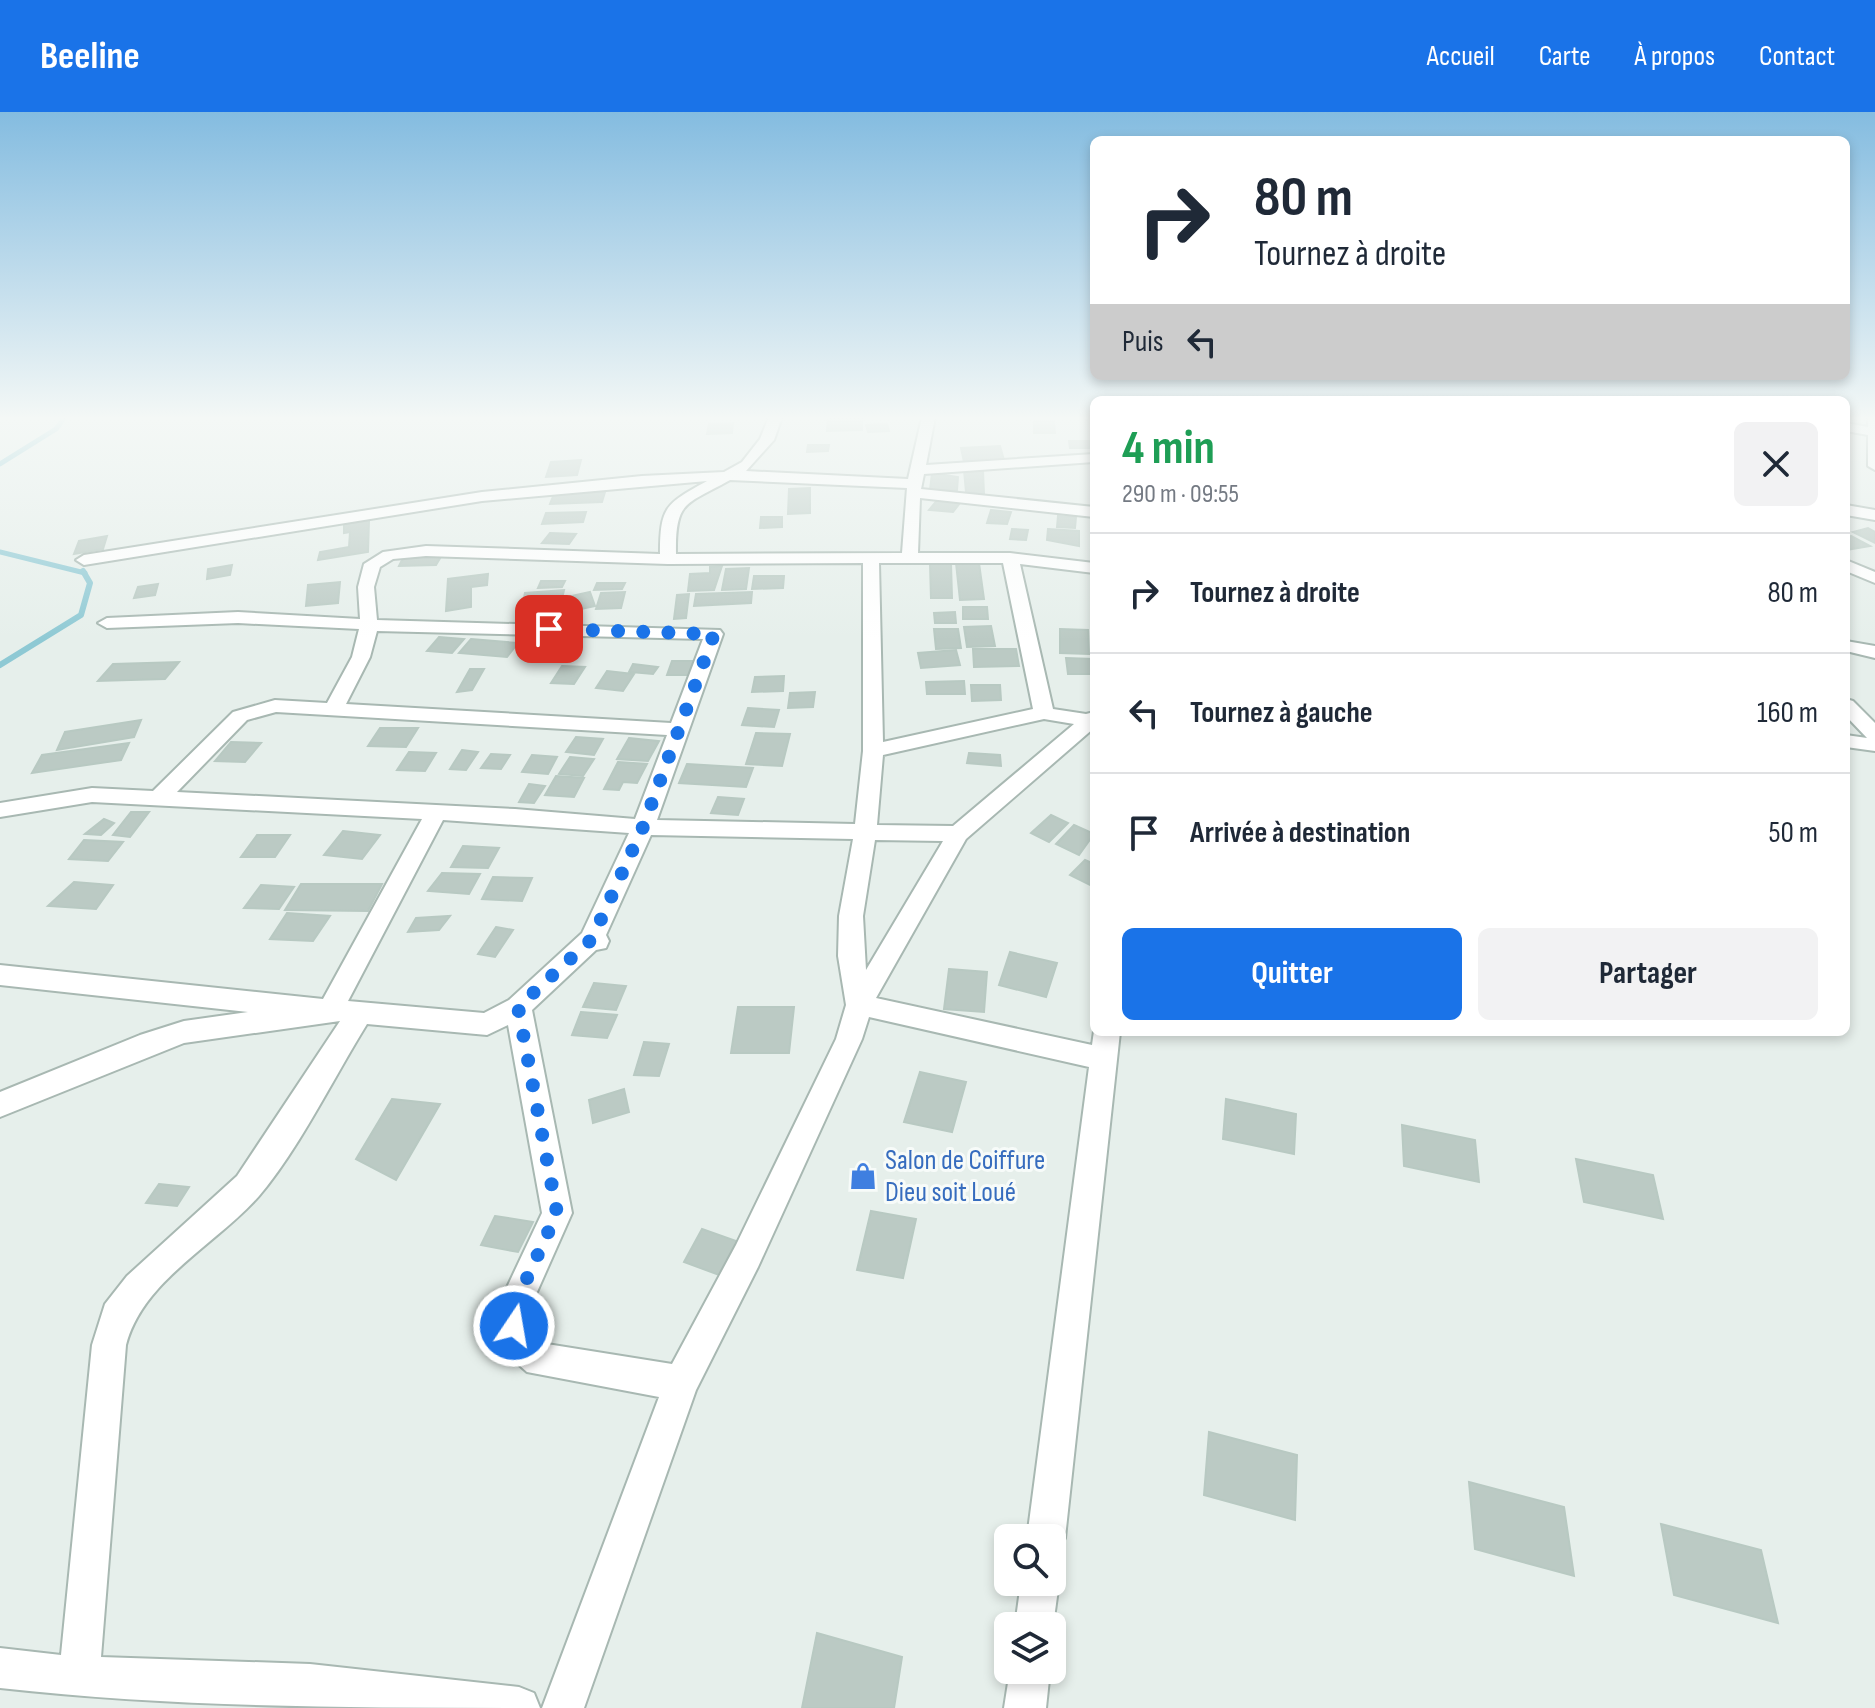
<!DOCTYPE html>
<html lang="fr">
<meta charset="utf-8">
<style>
body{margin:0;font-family:"Sofia Sans Condensed",sans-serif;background:#f2f2f3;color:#1f2937;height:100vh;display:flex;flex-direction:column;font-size:30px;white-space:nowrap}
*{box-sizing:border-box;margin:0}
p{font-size:26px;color:#747a83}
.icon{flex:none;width:44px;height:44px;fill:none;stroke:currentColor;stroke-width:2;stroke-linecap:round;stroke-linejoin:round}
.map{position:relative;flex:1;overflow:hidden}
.drawer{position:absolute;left:1090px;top:284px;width:760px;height:640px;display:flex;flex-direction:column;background:#fff;border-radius:12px;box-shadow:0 4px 12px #0003}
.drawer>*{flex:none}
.guide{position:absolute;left:1090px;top:24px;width:760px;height:244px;border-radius:12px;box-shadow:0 4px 12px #0003;background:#fff;color:#1f2937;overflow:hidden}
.buttons{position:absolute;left:994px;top:1412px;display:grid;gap:16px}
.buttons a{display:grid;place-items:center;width:72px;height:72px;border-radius:12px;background:#fff;box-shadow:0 4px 12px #0003;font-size:40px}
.pin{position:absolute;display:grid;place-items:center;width:68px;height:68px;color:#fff;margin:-34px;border-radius:16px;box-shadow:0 4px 12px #0006}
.me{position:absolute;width:88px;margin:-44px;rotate:12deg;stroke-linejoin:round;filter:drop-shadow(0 0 6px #0008)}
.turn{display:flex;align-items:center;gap:28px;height:168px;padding:0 32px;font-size:36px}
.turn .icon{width:104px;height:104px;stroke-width:2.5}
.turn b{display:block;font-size:56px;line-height:68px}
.then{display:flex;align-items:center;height:76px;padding:0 32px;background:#0003;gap:16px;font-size:30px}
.round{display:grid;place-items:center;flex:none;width:84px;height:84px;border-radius:12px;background:#f2f2f3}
.headline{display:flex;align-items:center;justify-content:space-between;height:136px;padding:0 32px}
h1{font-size:48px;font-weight:700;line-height:60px;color:#1e9e55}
.primary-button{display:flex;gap:16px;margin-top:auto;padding:16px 32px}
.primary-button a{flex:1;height:92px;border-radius:12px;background:#1a73e8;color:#fff;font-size:32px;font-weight:700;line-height:92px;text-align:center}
.primary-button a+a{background:#f2f2f3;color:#1f2937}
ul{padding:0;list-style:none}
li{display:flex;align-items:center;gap:24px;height:120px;padding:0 32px;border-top:2px solid #e0e1e3}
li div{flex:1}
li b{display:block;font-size:30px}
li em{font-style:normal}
header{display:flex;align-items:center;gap:48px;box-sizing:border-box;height:112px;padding:0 40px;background:#1a73e8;color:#fff}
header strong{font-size:38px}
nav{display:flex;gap:44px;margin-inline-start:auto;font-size:28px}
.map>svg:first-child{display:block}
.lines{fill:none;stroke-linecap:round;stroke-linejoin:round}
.stream-far1{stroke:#8ec9d4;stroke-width:5}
.stream{stroke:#8ec9d4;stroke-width:6}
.building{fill:#bbcac4;stroke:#b8c9c2;stroke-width:2}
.minor-casing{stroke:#a8b8b2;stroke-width:4}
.minor{fill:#fff;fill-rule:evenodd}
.route{stroke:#1a73e8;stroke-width:14;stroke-dasharray:0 25.2}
.labels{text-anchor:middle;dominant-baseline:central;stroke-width:6;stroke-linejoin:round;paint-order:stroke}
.near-shop-label{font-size:28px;fill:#366cbe;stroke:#f7fbf9;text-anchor:start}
</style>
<header>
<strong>Beeline</strong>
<nav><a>Accueil</a><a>Carte</a><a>À propos</a><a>Contact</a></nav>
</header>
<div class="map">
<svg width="1875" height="1596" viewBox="0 0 1875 1596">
<rect width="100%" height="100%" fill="#e6efeb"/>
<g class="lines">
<!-- stream-far1 -->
<g class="stream-far1">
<polyline points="0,352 56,317 65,305"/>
<polyline points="0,440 85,461"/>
</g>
<!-- stream -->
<polyline class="stream" points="0,553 81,503 90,471 83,459"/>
</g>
<!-- building -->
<g class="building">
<polygon points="828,305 862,305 862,318 827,319"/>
<polygon points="1034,309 1054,309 1055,321 1034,321"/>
<polygon points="733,311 732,321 707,322 709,312"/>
<polygon points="887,312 889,319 868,320 866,313"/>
<polygon points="1069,329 1094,329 1094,336 1070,336"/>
<polygon points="808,333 829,333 828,339 807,340"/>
<polygon points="1000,334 1004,348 964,350 961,336"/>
<polygon points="581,348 577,363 546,365 551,350"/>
<polygon points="964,358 983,359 984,382 966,380"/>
<polygon points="932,361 958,365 957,378 930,378"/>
<polygon points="810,376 810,401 788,402 789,377"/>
<polygon points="605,380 602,390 550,392 554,382"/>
<polygon points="938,387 960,391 953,400 929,398"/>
<polygon points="991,398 1011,400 1007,412 987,411"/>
<polygon points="586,400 583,410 542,412 546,401"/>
<polygon points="1058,404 1076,405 1075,416 1057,415"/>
<polygon points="761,405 782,405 782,415 760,416"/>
<polygon points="369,409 368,440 318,448 320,440 349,435 350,420 344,421 344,412"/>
<polygon points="1868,416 1875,420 1875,431 1853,420"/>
<polygon points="1012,417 1028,418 1026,428 1010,427"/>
<polygon points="1048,417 1079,419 1079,434 1047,428"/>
<polygon points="550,421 576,422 569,432 542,431"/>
<polygon points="107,424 103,437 74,442 79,429"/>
<polygon points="1851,424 1870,434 1846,438 1846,425"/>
<polygon points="442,443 436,453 399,454 404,444"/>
<polygon points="951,451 952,486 931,486 930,452"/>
<polygon points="956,451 979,451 984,487 960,488"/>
<polygon points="232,453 230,463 207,467 208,457"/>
<polygon points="722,454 714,478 688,479 690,462 710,461 710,455"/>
<polygon points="749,456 746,477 722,478 726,457"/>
<polygon points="488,462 487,473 471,475 471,495 446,499 448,467"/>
<polygon points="754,464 784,464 783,476 752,477"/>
<polygon points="541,469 565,469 562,475 538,476"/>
<polygon points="340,470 338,491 306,494 308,473"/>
<polygon points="597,471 625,471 622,477 594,478"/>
<polygon points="158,472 155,483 134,486 138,475"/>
<polygon points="564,478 560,495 521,498 525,481"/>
<polygon points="590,480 595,494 571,499 567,485"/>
<polygon points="625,480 621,496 596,497 601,481"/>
<polygon points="752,480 751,491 694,494 696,482"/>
<polygon points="689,482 686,506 674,507 677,483"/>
<polygon points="963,495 987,495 988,507 963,507"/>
<polygon points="955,500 956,511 935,511 934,501"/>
<polygon points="991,514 995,534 967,535 964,515"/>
<polygon points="934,517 958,517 961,536 936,537"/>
<polygon points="1060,517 1088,518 1089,542 1060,541"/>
<polygon points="439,525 464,527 452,541 427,539"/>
<polygon points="471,527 518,531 507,545 459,541"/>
<polygon points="973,537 1016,537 1019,554 974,555"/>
<polygon points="956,538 960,553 921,556 918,541"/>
<polygon points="1066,546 1093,547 1094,562 1068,562"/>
<polygon points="672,549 697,549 692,563 667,563"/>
<polygon points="179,550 165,567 98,569 113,552"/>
<polygon points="633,552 658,555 653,562 629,560"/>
<polygon points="562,554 585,555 574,572 551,571"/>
<polygon points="470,557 484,557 472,578 457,580"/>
<polygon points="607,559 634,562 623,579 596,576"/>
<polygon points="784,564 783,579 752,580 755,565"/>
<polygon points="964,569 965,582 927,582 926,570"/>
<polygon points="971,573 1000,573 1001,588 972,589"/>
<polygon points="815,580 813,595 788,596 790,581"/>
<polygon points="748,596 779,598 774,615 742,613"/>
<polygon points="141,608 134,625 57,638 65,620"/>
<polygon points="380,616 418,616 406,635 368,634"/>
<polygon points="756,621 790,622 782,654 746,652"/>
<polygon points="576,625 603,627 594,643 566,640"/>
<polygon points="629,626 659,629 648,649 617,647"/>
<polygon points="231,630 261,631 245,650 215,649"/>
<polygon points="129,631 121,648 32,661 42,643"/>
<polygon points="462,638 478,640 466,658 450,657"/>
<polygon points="409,640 436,641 425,659 397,658"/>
<polygon points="969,641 1000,643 1001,654 967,651"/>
<polygon points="491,642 510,643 501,657 481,656"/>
<polygon points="532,643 557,645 548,662 522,660"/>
<polygon points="570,645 594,647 583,664 559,662"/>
<polygon points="618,650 647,652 637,671 623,670 619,678 604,677"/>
<polygon points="687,652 753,656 746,675 679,671"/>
<polygon points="556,664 584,666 574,685 545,683"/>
<polygon points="529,672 545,674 534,691 519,690"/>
<polygon points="718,685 744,687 738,703 711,701"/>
<polygon points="131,700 149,700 130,725 113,723"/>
<polygon points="1051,703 1068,711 1049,730 1031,721"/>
<polygon points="104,707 114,711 101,723 85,722"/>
<polygon points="1074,713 1094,722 1079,743 1056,732"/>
<polygon points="343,719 380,723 362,747 324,743"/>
<polygon points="257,723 290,723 275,745 241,745"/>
<polygon points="84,728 123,730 108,749 69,747"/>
<polygon points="463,734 499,736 488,756 451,755"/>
<polygon points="1085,748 1094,752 1094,775 1070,763"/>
<polygon points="442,761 480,762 469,782 428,779"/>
<polygon points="493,765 532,766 522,789 482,787"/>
<polygon points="74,770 113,773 96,797 48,794"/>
<polygon points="301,772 382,772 368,799 285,798"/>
<polygon points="261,773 294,775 279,797 244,796"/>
<polygon points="287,801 330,804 313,829 270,827"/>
<polygon points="450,804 439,818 408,820 416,806"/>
<polygon points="496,815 513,818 495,845 478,842"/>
<polygon points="1010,840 1057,851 1046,885 999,873"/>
<polygon points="949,857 987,860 984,900 944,897"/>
<polygon points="594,871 626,874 616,898 583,895"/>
<polygon points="738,895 794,895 789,941 731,941"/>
<polygon points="581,900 617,903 607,926 572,923"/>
<polygon points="644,930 669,932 659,964 634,963"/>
<polygon points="920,960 966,970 952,1020 904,1010"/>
<polygon points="624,977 629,1000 593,1011 589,988"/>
<polygon points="392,987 440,992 396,1068 356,1047"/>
<polygon points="1226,987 1296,1002 1294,1042 1223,1027"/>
<polygon points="1402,1013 1475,1028 1479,1070 1404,1054"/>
<polygon points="1576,1047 1653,1063 1663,1107 1584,1090"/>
<polygon points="159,1072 189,1075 177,1094 146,1091"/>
<polygon points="871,1099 916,1107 903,1166 857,1158"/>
<polygon points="495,1104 533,1110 518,1140 481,1133"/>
<polygon points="702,1117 739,1130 722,1164 684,1150"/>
<polygon points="1209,1320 1297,1343 1295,1408 1204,1383"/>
<polygon points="1469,1370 1564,1395 1574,1464 1475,1437"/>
<polygon points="1661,1412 1761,1438 1778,1511 1674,1483"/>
<polygon points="817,1521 902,1545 894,1596 802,1596"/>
</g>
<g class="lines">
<!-- minor casing -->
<g class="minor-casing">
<g id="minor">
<path d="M 769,305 L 782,305 L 774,328 L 746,359 L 908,367 L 922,305 L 935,305 L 926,353 L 1094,342 L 1094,350 L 924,362 L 921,377 L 1094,395 L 1094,405 L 920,386 L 918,441 L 1010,441 L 1094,451 L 1094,461 L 1020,452 L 1053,597 L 1086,602 L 1094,600 L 1094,616 L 966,727 L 876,886 L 1092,933 L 1094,919 L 1120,920 L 1065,1426 L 1059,1439 L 1052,1442 L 1052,1426 L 1027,1426 L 1089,955 L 869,905 L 862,927 L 758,1155 L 696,1278 L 584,1596 L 542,1596 L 659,1285 L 527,1260 L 510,1245 L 497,1214 L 501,1188 L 542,1101 L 508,913 L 487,923 L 367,912 C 334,965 299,1037 259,1084 C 216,1133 143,1168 126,1233 L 101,1545 L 310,1552 L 519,1575 L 534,1581 L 540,1596 C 360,1596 179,1596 0,1576 L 0,1536 L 61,1543 L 92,1233 L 105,1192 L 127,1164 L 237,1064 L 340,909 L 184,931 L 0,1005 L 0,980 L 140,923 L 184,909 L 248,900 L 0,873 L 0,853 L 323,887 L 422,707 L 92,690 L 0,705 L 0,691 L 92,676 L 153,679 L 233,600 L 275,588 L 327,591 L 352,545 L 359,517 L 238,511 L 107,516 L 98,511 L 107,506 L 238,500 L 360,507 L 358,475 L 364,452 L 383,440 L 426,434 L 660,442 C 660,394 666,392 707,369 L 482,389 L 84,453 L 76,448 L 84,443 L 482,380 L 642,364 L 724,360 L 742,350 L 760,327 ZM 730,368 L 907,376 L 902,441 L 676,442 C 675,388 686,393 730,368 ZM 426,444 L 668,452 L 863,451 L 863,639 L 855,712 L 657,708 L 723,522 L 720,518 L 377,508 L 374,475 L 380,455 L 393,447 ZM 879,451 L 1003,451 L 1033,597 L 883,630 ZM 377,519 L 703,527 L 671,611 L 346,592 L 370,545 ZM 276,600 L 667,623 L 635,707 L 515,697 L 177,680 L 247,608 ZM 1044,607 L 1074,612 L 953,714 L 877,713 L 883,643 ZM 443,708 L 629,721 L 582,821 L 509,888 L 484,901 L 348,889 ZM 651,723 L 853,727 L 839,804 L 838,844 L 846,893 L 836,927 L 736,1133 L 672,1252 L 547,1232 L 531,1214 L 533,1189 L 572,1101 L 532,898 L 596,838 L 606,836 L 609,829 L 606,823 ZM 875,728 L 943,729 L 866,858 L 863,804 Z"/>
<polygon points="1868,305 1875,305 1875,358 1868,354 1868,323 1846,319 1846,311 1868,315"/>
<polygon points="1846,393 1875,398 1875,408 1846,403"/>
<polygon points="1846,448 1875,460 1875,471 1846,459"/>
<polygon points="1846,529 1875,534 1875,546 1846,539"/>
<polygon points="1846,587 1853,589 1875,611 1875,639 1846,635 1846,623 1867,626 1846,604"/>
<polygon points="1052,1456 1059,1470 1052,1521 1052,1514 1015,1514 1021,1470 1052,1470"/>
<polygon points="1010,1558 1050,1558 1046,1596 1004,1596"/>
</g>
</g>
<!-- minor -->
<use href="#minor" class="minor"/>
</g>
<!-- sky -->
<linearGradient id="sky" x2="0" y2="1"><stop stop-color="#84bce0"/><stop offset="0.58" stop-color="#f4f8f6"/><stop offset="1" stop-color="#f4f8f6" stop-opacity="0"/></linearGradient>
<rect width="1875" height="528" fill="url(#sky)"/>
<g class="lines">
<!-- route -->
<polyline class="route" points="514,1214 517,1188 557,1101 518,895 592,827 643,715 714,522 549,517"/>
</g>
<!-- icons -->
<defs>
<g id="shop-bare" transform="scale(2.16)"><path d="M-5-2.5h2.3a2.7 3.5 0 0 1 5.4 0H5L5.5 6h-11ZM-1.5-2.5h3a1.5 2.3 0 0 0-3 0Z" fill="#3f7fe0" stroke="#f7fbf9" stroke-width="2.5" paint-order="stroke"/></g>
</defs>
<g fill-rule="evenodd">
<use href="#shop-bare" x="863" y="1064"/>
</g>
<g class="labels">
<!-- near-shop labels -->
<g class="near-shop-label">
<text x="885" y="1048">Salon de Coiffure<tspan x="885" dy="32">Dieu soit Loué</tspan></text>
</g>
</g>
</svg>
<div class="buttons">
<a><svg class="icon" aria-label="search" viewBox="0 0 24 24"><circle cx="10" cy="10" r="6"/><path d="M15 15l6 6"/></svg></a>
<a><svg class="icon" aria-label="layers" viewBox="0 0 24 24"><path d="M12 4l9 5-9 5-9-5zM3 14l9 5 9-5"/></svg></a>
</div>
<div class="pin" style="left:549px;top:517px;background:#d93025"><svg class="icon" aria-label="arrive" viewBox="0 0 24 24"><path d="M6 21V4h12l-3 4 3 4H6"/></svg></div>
<svg class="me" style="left:514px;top:1214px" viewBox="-20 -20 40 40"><circle r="17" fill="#1a73e8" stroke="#fff" stroke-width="3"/><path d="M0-11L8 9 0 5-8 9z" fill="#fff"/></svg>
<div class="guide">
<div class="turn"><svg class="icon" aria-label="right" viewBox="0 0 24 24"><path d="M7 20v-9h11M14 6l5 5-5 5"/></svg><div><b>80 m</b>Tournez à droite</div></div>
<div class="then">Puis<svg class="icon" aria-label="left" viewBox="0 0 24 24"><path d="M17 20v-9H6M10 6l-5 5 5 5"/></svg></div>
</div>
<section class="drawer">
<div class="headline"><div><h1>4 min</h1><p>290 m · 09:55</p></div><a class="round"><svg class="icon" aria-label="close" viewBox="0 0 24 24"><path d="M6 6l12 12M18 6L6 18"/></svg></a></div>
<ul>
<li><svg class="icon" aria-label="right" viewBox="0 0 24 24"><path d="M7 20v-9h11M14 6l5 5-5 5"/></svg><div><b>Tournez à droite</b></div><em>80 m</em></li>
<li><svg class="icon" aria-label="left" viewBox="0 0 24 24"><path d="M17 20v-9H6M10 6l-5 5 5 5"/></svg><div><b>Tournez à gauche</b></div><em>160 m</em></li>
<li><svg class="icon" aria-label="arrive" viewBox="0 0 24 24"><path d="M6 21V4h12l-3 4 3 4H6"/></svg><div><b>Arrivée à destination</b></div><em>50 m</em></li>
</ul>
<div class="primary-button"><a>Quitter</a><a>Partager</a></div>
</section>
</div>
